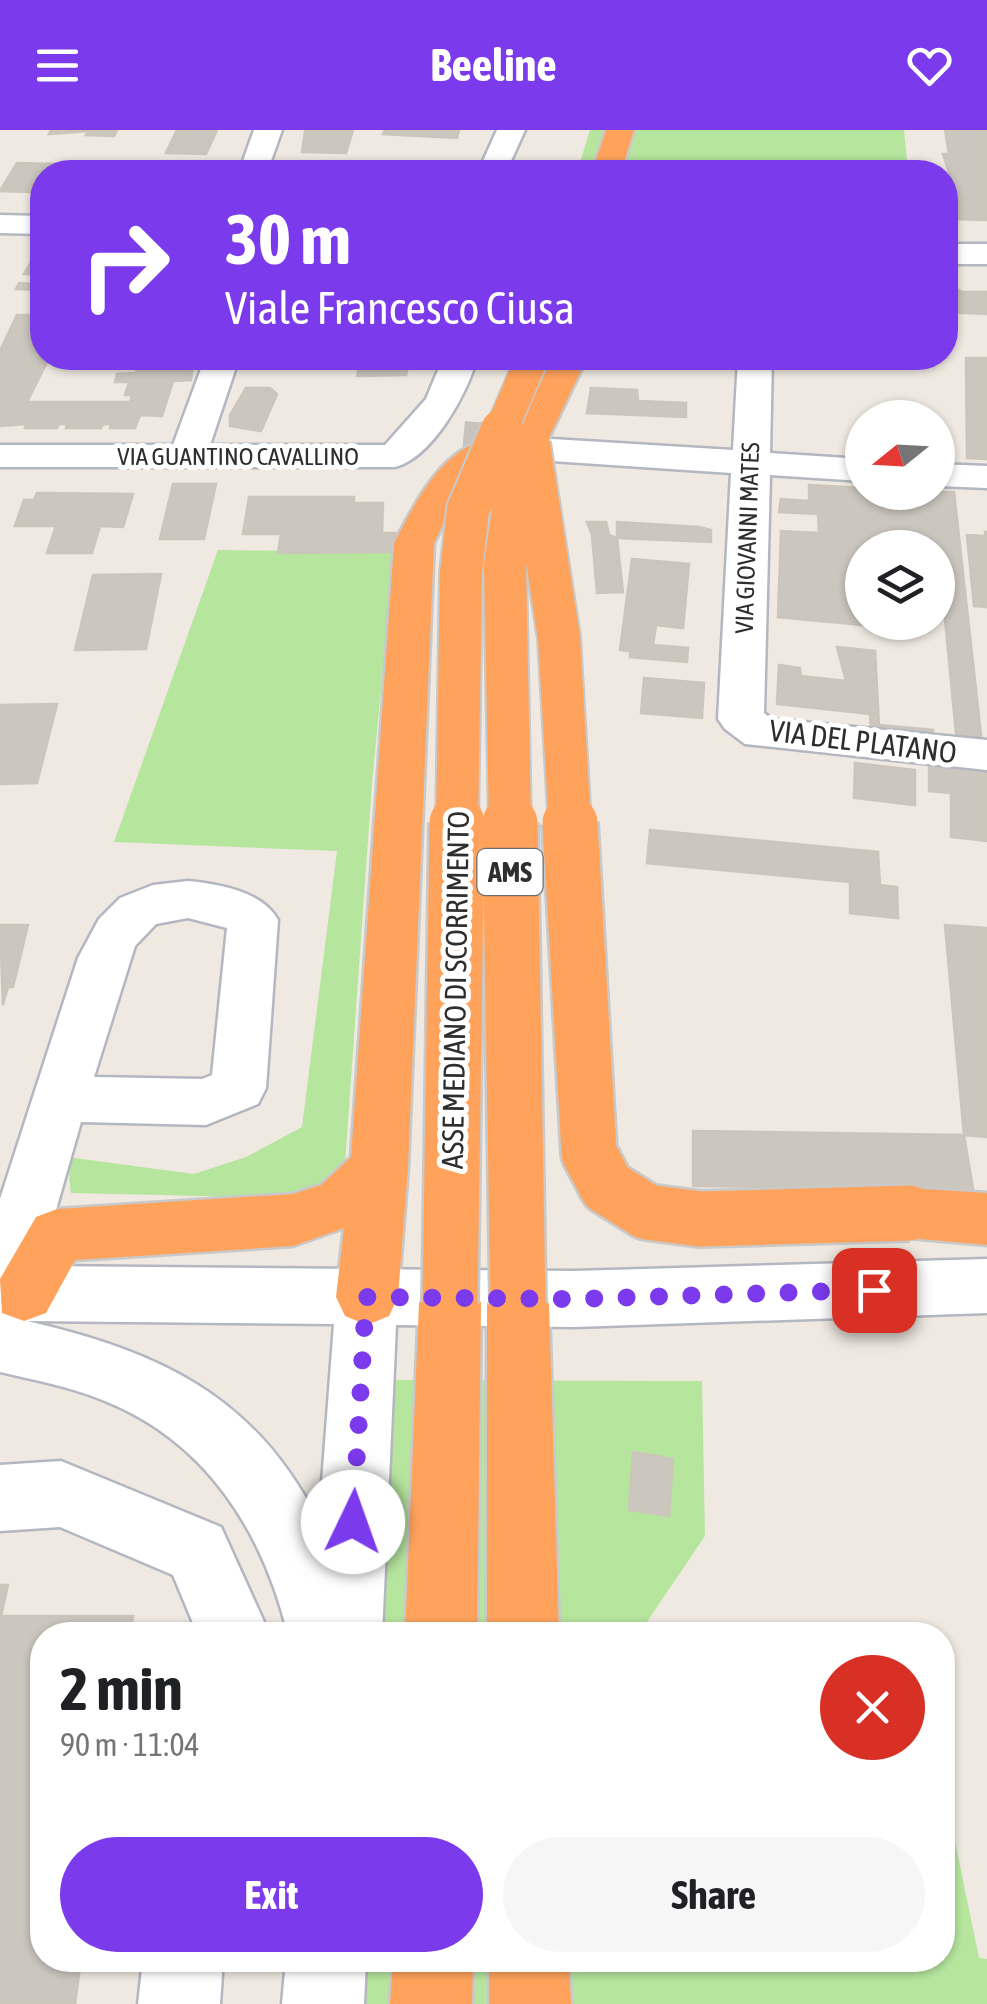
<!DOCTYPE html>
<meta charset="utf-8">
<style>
body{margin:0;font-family:"Asap Condensed",sans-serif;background:#f6f6f6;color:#202124;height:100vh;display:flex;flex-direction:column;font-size:38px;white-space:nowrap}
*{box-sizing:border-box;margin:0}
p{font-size:32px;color:#757577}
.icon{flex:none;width:55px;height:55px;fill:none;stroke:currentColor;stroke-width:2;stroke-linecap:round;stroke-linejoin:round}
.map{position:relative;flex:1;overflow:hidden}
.drawer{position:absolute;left:30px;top:1492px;width:925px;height:350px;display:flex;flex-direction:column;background:#fff;border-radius:40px;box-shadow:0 2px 8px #0004}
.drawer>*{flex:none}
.hud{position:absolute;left:30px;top:30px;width:928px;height:210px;border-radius:40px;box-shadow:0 2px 8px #0004;background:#7c3aed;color:#fff;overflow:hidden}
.needle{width:65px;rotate:252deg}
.controls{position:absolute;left:845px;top:270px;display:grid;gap:20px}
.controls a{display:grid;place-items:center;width:110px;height:110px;border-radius:50%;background:#fff;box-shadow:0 2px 8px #0004;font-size:50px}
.pin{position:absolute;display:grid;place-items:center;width:85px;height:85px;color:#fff;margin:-42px;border-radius:20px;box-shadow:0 5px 15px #0006}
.me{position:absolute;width:110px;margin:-55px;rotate:3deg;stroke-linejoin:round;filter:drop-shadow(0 0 8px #0008)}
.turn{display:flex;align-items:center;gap:35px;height:210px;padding:0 30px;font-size:45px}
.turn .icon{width:130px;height:130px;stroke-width:2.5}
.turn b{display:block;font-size:70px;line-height:85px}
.round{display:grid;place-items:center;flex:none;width:105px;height:105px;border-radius:52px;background:#f6f6f6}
.headline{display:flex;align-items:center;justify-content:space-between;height:170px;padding:0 30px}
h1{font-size:60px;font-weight:700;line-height:75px}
.cta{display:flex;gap:20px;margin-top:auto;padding:20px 30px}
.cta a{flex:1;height:115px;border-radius:60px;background:#7c3aed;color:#fff;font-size:40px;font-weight:700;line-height:115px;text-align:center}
.cta a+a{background:#f6f6f6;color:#202124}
header{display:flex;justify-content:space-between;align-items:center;height:130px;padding:0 30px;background:#7c3aed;color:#fff;font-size:45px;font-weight:700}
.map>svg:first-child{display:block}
.green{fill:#b6e59e}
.building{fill:#cbc7bf;stroke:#cbc5ba;stroke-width:2.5}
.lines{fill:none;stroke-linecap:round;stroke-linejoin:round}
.minor-tunnel{stroke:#c8c4bd;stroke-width:42;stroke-dasharray:42 21;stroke-linecap:butt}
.minor-casing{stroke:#b4b7c1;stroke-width:5}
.highway-casing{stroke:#c9c9c9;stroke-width:5}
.minor{fill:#fff;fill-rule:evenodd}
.highway{fill:#ffa35c;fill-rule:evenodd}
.highway-bridge-far2-casing{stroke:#c9c9c9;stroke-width:35;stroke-linecap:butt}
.highway-bridge-far1-casing{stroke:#c9c9c9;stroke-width:46;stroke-linecap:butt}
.highway-bridge-casing{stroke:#c9c9c9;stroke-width:60;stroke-linecap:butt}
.highway-bridge-far2{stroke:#ffa35c;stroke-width:32}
.highway-bridge-far1{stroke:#ffa35c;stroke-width:42}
.highway-bridge{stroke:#ffa35c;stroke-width:55}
.route{stroke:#7c3aed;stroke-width:18;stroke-dasharray:0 32.4}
.labels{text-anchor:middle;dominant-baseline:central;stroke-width:10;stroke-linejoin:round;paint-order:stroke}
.far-street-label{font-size:25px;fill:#2e2e2e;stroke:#fff}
.shield{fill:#fff;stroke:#6d6d6d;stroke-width:2.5}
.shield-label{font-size:28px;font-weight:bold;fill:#2e2e2e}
.street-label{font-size:30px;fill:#2e2e2e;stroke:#fff}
</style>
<header><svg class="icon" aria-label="menu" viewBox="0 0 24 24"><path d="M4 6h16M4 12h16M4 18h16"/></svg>Beeline<svg class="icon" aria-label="heart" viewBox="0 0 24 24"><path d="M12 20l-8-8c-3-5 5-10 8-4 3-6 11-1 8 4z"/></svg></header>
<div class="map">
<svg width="987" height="1874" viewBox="0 0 987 1874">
<rect width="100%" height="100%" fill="#efe9e1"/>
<!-- green -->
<g class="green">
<polygon points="590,0 904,0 908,42 577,42"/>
<polygon points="218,420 394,422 372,654 345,1034 330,1054 293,1068 71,1063 67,1027 194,1044 246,1027 302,997 337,721 114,712"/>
<polygon points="384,1250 702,1251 705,1406 638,1505 371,1505"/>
<polygon points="943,1687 950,1687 979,1828 987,1829 987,1874 353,1874 355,1830 942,1830"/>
</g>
<!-- building -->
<g class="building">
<polygon points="51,0 117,0 114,6 86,5 88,1 49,4"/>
<polygon points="177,0 217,0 206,24 166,23"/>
<polygon points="353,0 346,23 302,22 305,1"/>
<polygon points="385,0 459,0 457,8 383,4"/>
<polygon points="945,0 987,0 987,90 954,89 949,63 956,63 943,24 949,24"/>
<polygon points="17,33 58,34 85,33 80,42 42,42 42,62 39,62 41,57 32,57 30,62 0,61"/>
<polygon points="42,115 42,160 16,159 19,153 35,154 41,145 24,144"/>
<polygon points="945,151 962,162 987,162 987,184 945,182"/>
<polygon points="17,185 42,185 42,228 49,228 27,272 130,272 132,265 125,265 129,252 115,252 117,244 136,243 139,228 194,228 191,250 173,251 162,286 140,285 135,298 110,298 111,294 103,294 101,298 66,298 67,294 59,294 57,298 25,298 27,294 0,296 0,221"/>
<polygon points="241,228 338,228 336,235 280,233 278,237 238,235"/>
<polygon points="361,228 409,232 406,245 357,246"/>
<polygon points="966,228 987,228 987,329 967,328"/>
<polygon points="246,258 270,258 277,264 261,301 230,296 230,285"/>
<polygon points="591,258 637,260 638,271 686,273 686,287 587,283"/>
<polygon points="173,354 216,354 204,409 160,409"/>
<polygon points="809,355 862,358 862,362 954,362 982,614 957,613 938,418 862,418 862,492 925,492 927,501 778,487 781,401 819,403 818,384 779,382 781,369 809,371"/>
<polygon points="37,363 133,364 123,397 100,396 92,423 47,423 56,396 15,396 24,370 34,370"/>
<polygon points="249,367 354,367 354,373 383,373 382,403 395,403 394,422 278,423 281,404 243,404"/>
<polygon points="587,392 606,392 609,405 617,408 623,462 597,463 592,405"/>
<polygon points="617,392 699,397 711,400 711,412 617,408"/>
<polygon points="985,402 987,402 987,477 974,476 967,405 986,406"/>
<polygon points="632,429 689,434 683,498 656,495 653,515 688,518 687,532 630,527 630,521 620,520"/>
<polygon points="161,444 146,519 75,520 93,445"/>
<polygon points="837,517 875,521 879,595 933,600 934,610 871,603 870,584 777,574 779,535 800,538 801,546 846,551"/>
<polygon points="644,548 704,553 702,588 641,583"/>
<polygon points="57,574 37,653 0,654 0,575"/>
<polygon points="855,633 915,640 915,675 854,668"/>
<polygon points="929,634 987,640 987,711 951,707 951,663 929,661"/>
<polygon points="650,700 878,722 880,755 897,757 898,788 850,783 850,752 647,733"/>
<polygon points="0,795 28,795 13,857 8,857 3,875"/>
<polygon points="945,795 987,798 987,1007 964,1005"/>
<polygon points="693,1001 964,1005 973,1059 693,1056"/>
<polygon points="633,1322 673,1329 669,1386 629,1380"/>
<polygon points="0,1455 8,1455 1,1486 133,1486 130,1505 42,1505 42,1830 81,1830 75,1874 0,1874"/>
</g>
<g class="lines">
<!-- minor-tunnel -->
<polyline class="minor-tunnel" points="463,312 549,320"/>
<!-- minor casing -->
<g class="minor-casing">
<g id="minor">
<polygon points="254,0 282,0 267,42 239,42"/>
<polygon points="497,0 525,0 506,42 478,42"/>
<polygon points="0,85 42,86 42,104 0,103"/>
<rect x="945" y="114" width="42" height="20"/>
<path d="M 205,228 L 239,228 L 210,315 L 385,315 L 426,269 L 443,228 L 477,228 C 468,263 432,328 395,337 L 0,337 L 0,315 L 173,315 Z"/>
<polygon points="738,228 772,228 770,323 862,329 862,351 770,345 764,583 772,589 987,610 987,640 745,614 725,599 718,589 731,343 552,331 539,328 533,320 539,312 552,309 733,320"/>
<polygon points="938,334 987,336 987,358 938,356"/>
<path d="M 188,751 C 219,754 262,761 278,790 L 266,958 L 258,974 L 206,995 L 81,992 L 40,1136 L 574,1141 L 987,1129 L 987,1183 L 574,1197 L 396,1195 L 382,1505 L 288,1505 C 263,1402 207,1312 105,1271 C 71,1257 35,1250 0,1242 L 0,1069 L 78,828 L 99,789 L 120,768 L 153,755 ZM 188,788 L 227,798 L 212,945 L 202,949 L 94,947 L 135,816 L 156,794 ZM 27,1191 L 334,1194 L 319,1392 C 255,1265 160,1222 27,1191 Z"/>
<polygon points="61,1331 221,1397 270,1505 198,1505 173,1445 60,1397 0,1401 0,1335"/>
<polygon points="143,1830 223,1830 220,1874 138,1874"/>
<polygon points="286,1830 366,1830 364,1874 282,1874"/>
</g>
</g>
<!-- highway casing -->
<g class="highway-casing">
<g id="highway">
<polygon points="606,0 634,0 621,42 592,42"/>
<polygon points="553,228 587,228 542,322 529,325 516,322 510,314"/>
<path d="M 490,308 L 503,311 L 509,319 L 458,364 L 434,413 L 408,1037 L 398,1167 L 389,1186 L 367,1195 L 345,1186 L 336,1167 L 344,1098 L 293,1116 L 75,1130 L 46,1183 L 24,1191 L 2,1183 L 0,1149 L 36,1087 L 57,1079 L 293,1064 L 321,1055 L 351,1027 L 394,413 C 416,372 440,320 490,308 Z"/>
<polygon points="909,1058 987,1063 987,1115 909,1108 888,1101 879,1083 888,1065"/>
<polygon points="450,1145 472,1153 481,1173 477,1505 405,1505 419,1173 428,1153"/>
<polygon points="518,1146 540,1154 549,1174 559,1505 487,1505 487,1174 496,1154"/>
<polygon points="393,1830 473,1830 472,1874 390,1874"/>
<polygon points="489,1830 569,1830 571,1874 489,1874"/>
</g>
</g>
<!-- minor -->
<use href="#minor" class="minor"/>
<!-- highway -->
<use href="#highway" class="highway"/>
<!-- highway-bridge-far2 casing -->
<g class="highway-bridge-far2-casing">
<polyline id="highway-bridge-far2" points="500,303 532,228"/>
</g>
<!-- highway-bridge-far1 casing -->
<g class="highway-bridge-far1-casing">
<g id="highway-bridge-far1">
<polyline points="529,314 559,508 570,696"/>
<polyline points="457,696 461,443 468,380 502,300"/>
<polyline points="510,696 505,436 518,345"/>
</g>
</g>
<!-- highway-bridge casing -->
<g class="highway-bridge-casing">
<g id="highway-bridge">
<polyline points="510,693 518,1174"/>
<polyline points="570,693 589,1023 607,1057 647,1082 700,1089 909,1083"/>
<polyline points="450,1173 457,693"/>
</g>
</g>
<!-- highway-bridge-far2 -->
<use href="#highway-bridge-far2" class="highway-bridge-far2"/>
<!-- highway-bridge-far1 -->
<use href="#highway-bridge-far1" class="highway-bridge-far1"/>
<!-- highway-bridge -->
<use href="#highway-bridge" class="highway-bridge"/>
</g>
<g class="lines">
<!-- route -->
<polyline class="route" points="353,1392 366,1167 574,1169 874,1160"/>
</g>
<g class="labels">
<!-- far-street labels -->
<g class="far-street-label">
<text x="238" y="326">VIA GUANTINO CAVALLINO</text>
<text transform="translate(747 408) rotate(-88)">VIA GIOVANNI MATES</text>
</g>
<!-- shield labels -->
<rect class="shield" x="477.5" y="719" width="65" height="46" rx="8"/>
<g class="shield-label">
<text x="510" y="742">AMS</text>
</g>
<!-- street labels -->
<g class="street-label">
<text transform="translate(863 611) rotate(7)">VIA DEL PLATANO</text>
<text transform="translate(455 860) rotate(-89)">ASSE MEDIANO DI SCORRIMENTO</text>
</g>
</g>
</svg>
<div class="controls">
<a><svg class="needle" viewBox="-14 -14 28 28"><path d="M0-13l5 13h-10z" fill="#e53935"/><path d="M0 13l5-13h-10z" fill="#757577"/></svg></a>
<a><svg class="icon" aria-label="layers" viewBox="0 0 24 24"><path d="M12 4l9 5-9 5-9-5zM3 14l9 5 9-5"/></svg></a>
</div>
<div class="pin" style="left:874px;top:1160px;background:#d93025"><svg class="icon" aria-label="arrive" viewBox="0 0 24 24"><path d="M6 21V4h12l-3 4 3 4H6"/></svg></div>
<svg class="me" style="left:353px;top:1392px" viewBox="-20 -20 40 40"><circle r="19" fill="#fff"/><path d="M0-13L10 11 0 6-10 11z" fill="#7c3aed"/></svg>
<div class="hud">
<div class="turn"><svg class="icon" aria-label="right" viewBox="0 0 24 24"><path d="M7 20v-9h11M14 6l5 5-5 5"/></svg><div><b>30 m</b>Viale Francesco Ciusa</div></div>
</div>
<section class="drawer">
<div class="headline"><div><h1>2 min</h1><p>90 m · 11:04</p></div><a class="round" style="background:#d93025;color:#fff"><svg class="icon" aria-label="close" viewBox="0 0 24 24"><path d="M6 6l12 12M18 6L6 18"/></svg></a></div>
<div class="cta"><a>Exit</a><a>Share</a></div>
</section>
</div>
